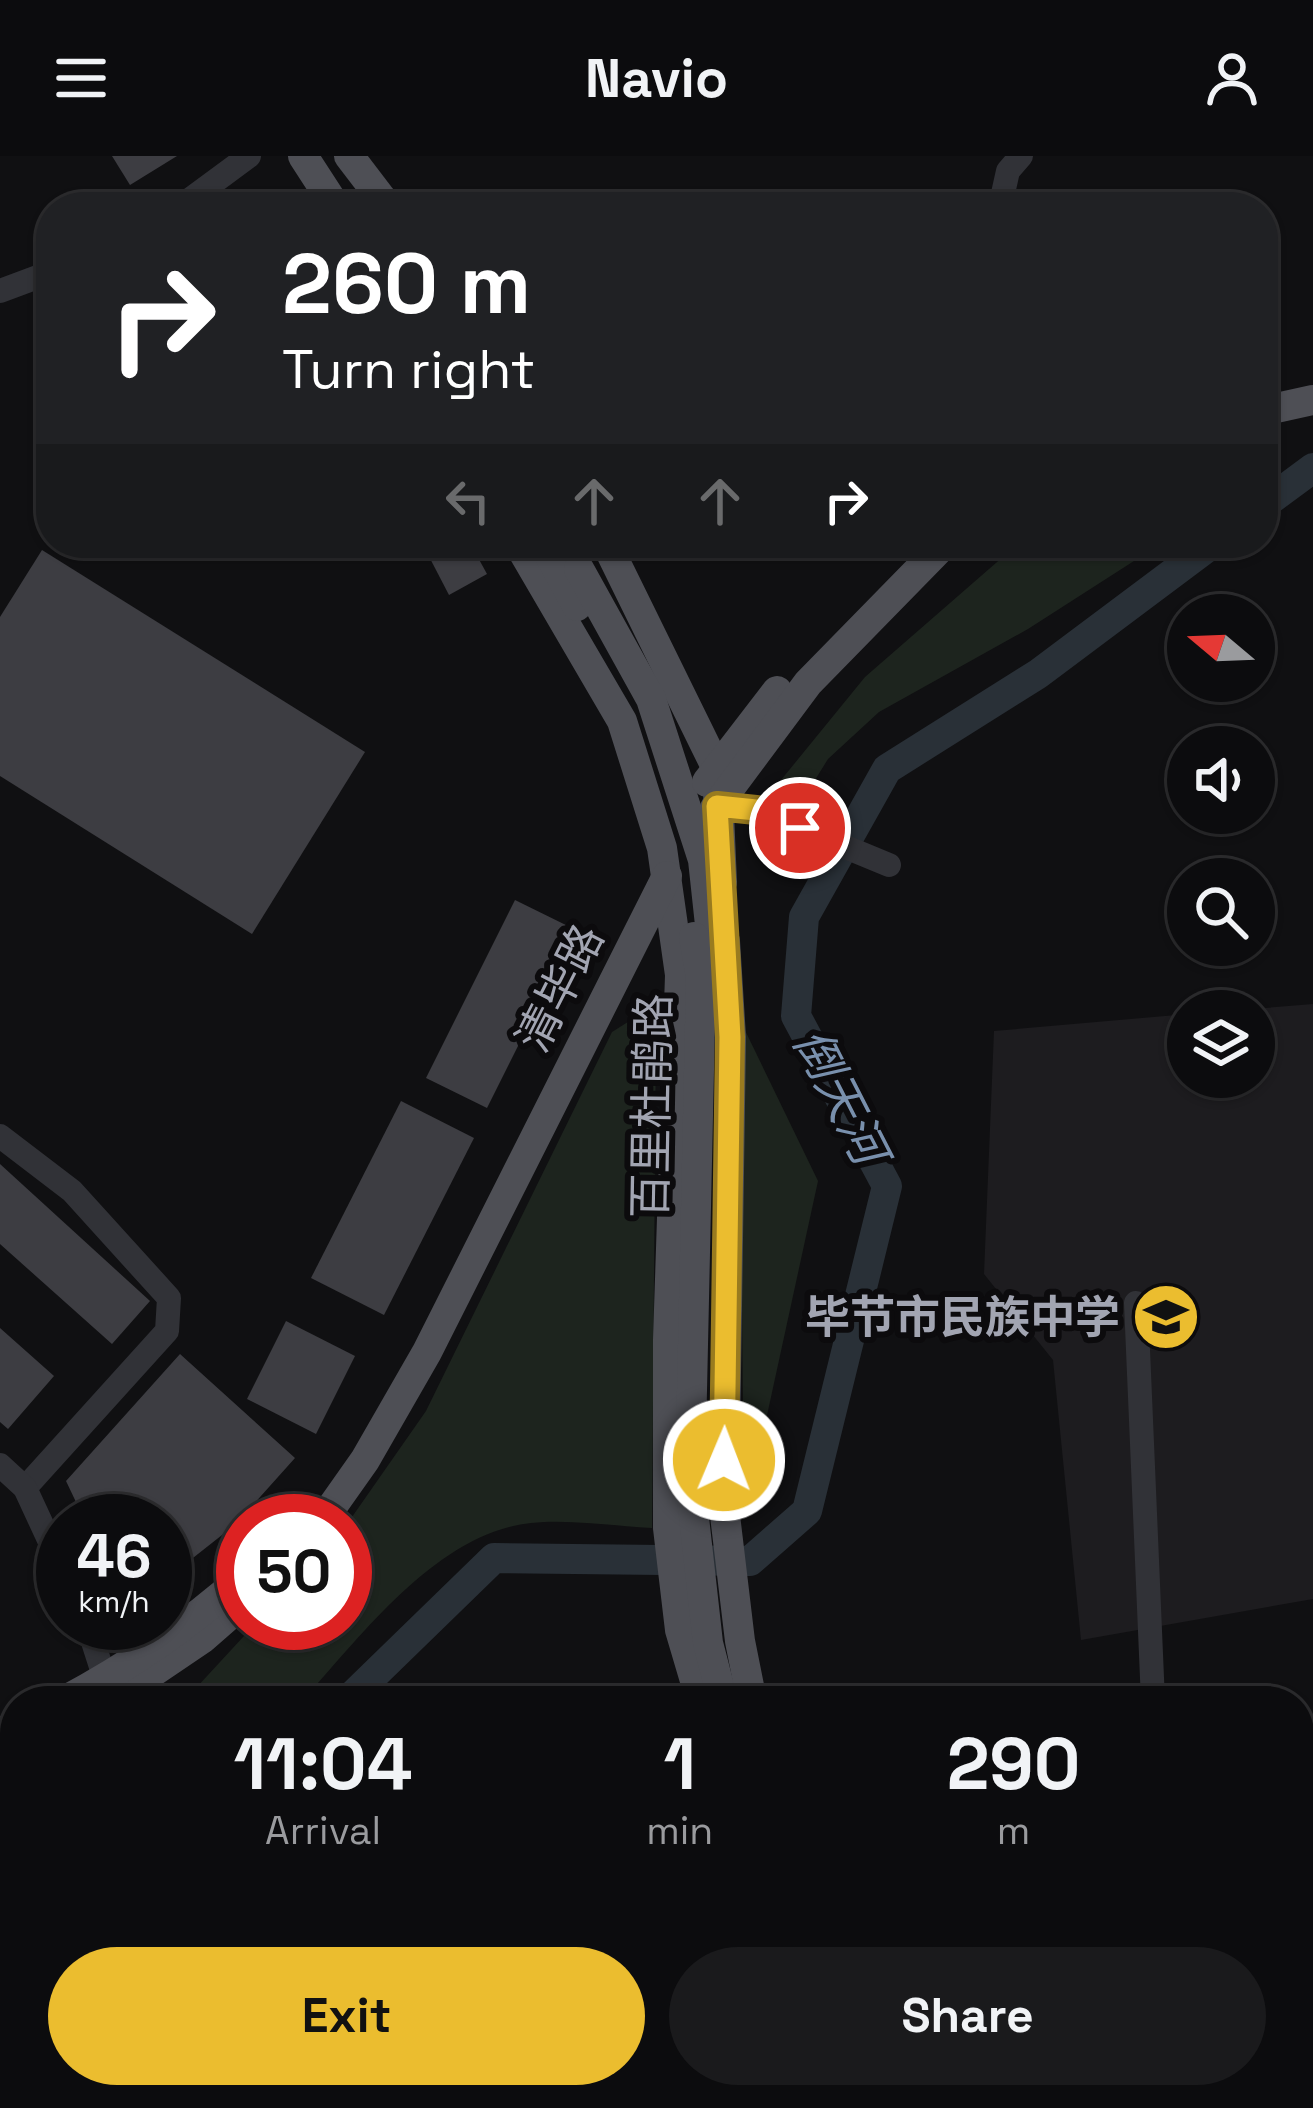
<!DOCTYPE html>
<meta charset="utf-8">
<style>
body{margin:0;font-family:"Space Grotesk","Noto Sans SC",sans-serif;background:#1a1a1c;color:#f1f3f6;height:100vh;display:flex;flex-direction:column;font-size:45px;white-space:nowrap}
*{box-sizing:border-box;margin:0}
p{font-size:39px;color:#9a9b9e}
.icon{flex:none;width:66px;height:66px;fill:none;stroke:currentColor;stroke-width:2;stroke-linecap:round;stroke-linejoin:round}
.map{position:relative;flex:1;overflow:hidden}
.side{position:absolute;left:0px;top:1530px;width:1314px;height:423px;display:flex;flex-direction:column;background:#0c0c0e;border-radius:48px 48px 0 0;box-shadow:0 3px 9px #0004,0 0 0 3px #2c2c2e}
.side>*{flex:none}
.top-card{position:absolute;left:36px;top:36px;width:1242px;height:366px;border-radius:48px;box-shadow:0 3px 9px #0004,0 0 0 3px #2c2c2e;background:#202124;color:#fff;overflow:hidden}
.needle{width:78px;rotate:289deg}
.controls{position:absolute;left:1167px;top:438px;display:grid;gap:24px}
.controls a{display:grid;place-items:center;width:108px;height:108px;border-radius:50%;background:#0c0c0e;box-shadow:0 3px 9px #0004,0 0 0 3px #2c2c2e;font-size:60px}
.speed{position:absolute;left:36px;top:1338px;display:flex;gap:24px;font-size:60px;font-weight:700;text-align:center}
.speed>*{display:grid;place-content:center;width:156px;height:156px;border-radius:50%;background:#0c0c0e;box-shadow:0 3px 9px #0004,0 0 0 3px #2c2c2e;line-height:1}
.speed small{font-size:30px;font-weight:400}
.speed .limit{border:18px solid #d22;background:#fff;color:#111}
.pin{position:absolute;display:grid;place-items:center;width:102px;height:102px;color:#fff;margin:-51px;border:6px solid #fff;border-radius:50%;box-shadow:0 3px 12px #0007}
.me{position:absolute;width:132px;margin:-66px;rotate:1deg;stroke-linejoin:round;filter:drop-shadow(0 0 9px #0008)}
.turn{display:flex;align-items:center;gap:42px;height:252px;padding:0 48px;font-size:54px}
.turn .icon{width:156px;height:156px;stroke-width:2.5}
.turn b{display:block;font-size:84px;line-height:102px}
.lanes{display:flex;align-items:center;height:114px;padding:0 48px;background:#0003;justify-content:center;gap:60px;direction:ltr}
.lanes .off{opacity:.35}
.eta{display:flex;justify-content:space-evenly;align-items:center;height:204px;text-align:center}
.eta b{font-size:72px;font-weight:700;line-height:84px}
.cta{display:flex;gap:24px;margin-top:auto;padding:24px 48px}
.cta a{flex:1;height:138px;border-radius:72px;background:#ebbd2f;color:#111;font-size:48px;font-weight:700;line-height:138px;text-align:center}
.cta a+a{background:#1a1a1c;color:#f1f3f6}
header{display:flex;justify-content:space-between;align-items:center;height:156px;padding:0 48px;background:#0c0c0e;font-size:54px;font-weight:700}
.map>svg:first-child{display:block}
.built{fill:#1d1c1f}
.green{fill:#1d241e}
.lines{fill:none;stroke-linecap:round;stroke-linejoin:round}
.river{stroke:#293037;stroke-width:30}
.building{fill:#3d3d42}
.minor{stroke:#313237;stroke-width:24}
.major{stroke:#4e4f55;stroke-width:30}
.route-casing{stroke:#997b1f;stroke-width:30}
.route{stroke:#ebbd2f;stroke-width:21}
.labels{text-anchor:middle;dominant-baseline:central;stroke-width:12;stroke-linejoin:round;paint-order:stroke}
.street-label{font-size:45px;fill:#a2a5b2;stroke:#0c0b0d}
.poi-label{font-size:45px;font-weight:bold;fill:#a2a5b2;stroke:#0c0b0d;text-anchor:end}
.water-label{font-size:48px;font-style:italic;fill:#7990ad;stroke:#0c0b0d}
</style>
<header><svg class="icon" aria-label="menu" viewBox="0 0 24 24"><path d="M4 6h16M4 12h16M4 18h16"/></svg>Navio<svg class="icon" aria-label="person" viewBox="0 0 24 24"><circle cx="12" cy="8" r="4"/><path d="M4 21q1-7 8-7t8 7"/></svg></header>
<div class="map">
<svg width="1313" height="1952" viewBox="0 0 1313 1952">
<rect width="100%" height="100%" fill="#101012"/>
<!-- built -->
<polygon class="built" points="1313,848 1313,1443 1081,1484 1053,1204 984,1118 994,875 1188,858 1188,921 1254,921 1254,855 1228,855"/>
<!-- green -->
<g class="green">
<polygon points="1019,387 1162,387 1028,473 879,556 828,603 797,653 768,640 865,521"/>
<polygon points="739,862 818,1025 754,1319 744,1348"/>
<path d="M 631,864 L 656,868 L 652,1372 C 613,1370 570,1363 531,1367 C 438,1376 361,1480 302,1545 L 184,1545 L 256,1467 L 345,1467 L 345,1371 L 426,1255 L 612,876 Z"/>
</g>
<g class="lines">
<!-- river -->
<g class="river">
<polyline points="1263,349 1313,312"/>
<polyline points="347,1545 494,1402 750,1405 807,1355 887,1030 796,860 804,761 887,613 1038,518 1213,387"/>
<polyline points="0,1730 15,1728"/>
</g>
</g>
<!-- building -->
<g class="building">
<polygon points="112,0 177,0 130,29"/>
<polygon points="422,387 470,387 487,418 449,439"/>
<polygon points="42,394 365,596 252,778 0,620 0,461"/>
<polygon points="515,744 576,774 487,952 426,922"/>
<polygon points="401,945 474,982 384,1159 311,1122"/>
<polygon points="0,1008 150,1145 112,1188 0,1088"/>
<polygon points="286,1165 355,1200 316,1278 247,1243"/>
<polygon points="0,1172 54,1220 8,1273 0,1266"/>
<polygon points="180,1198 295,1302 236,1368 165,1424 165,1365 85,1365 66,1325"/>
</g>
<g class="lines">
<!-- minor -->
<g class="minor">
<polyline points="180,51 249,0"/>
<polyline points="1000,51 1008,15 1021,0"/>
<polyline points="0,135 51,116"/>
<polyline points="717,650 756,654 889,709"/>
<polyline points="0,980 72,1035 169,1142 167,1175 25,1332"/>
<polyline points="1136,1147 1153,1545"/>
<polyline points="0,1309 25,1332 63,1414"/>
<polyline points="87,1467 112,1545"/>
<polyline points="1299,1574 1313,1583"/>
<polyline points="1299,1732 1313,1745"/>
<polyline points="0,1819 15,1814"/>
<polyline points="9,1952 39,1938"/>
<polyline points="506,1952 507,1938"/>
<polyline points="589,1952 590,1938"/>
</g>
<!-- major -->
<g class="major">
<polyline points="303,0 336,51"/>
<polyline points="349,0 388,51"/>
<polyline points="1263,255 1313,244"/>
<polyline points="518,387 622,565 662,692 680,819 668,1184 668,1372 680,1474 701,1545"/>
<polyline points="543,387 577,450"/>
<polyline points="606,387 717,613 722,726"/>
<polyline points="579,413 651,543 703,704 714,806"/>
<polyline points="707,626 777,535"/>
<polyline points="715,652 808,527 945,387"/>
<polyline points="694,781 701,822 690,1326 708,1487 723,1545"/>
<polyline points="725,785 731,881 724,1351 740,1485 752,1545"/>
<polyline points="322,1365 365,1304 427,1196 667,720"/>
<polyline points="138,1526 203,1482 243,1447"/>
<path d="M 64,1545 C 128,1511 189,1469 243,1421"/>
<polyline points="0,1577 15,1570"/>
<polyline points="919,1938 927,1952"/>
<polyline points="956,1938 964,1952"/>
</g>
</g>
<g class="lines">
<!-- route casing -->
<g class="route-casing">
<polyline id="route" points="724,1304 730,881 717,650 756,654 800,672"/>
</g>
<!-- route -->
<use href="#route" class="route"/>
</g>
<!-- icons -->
<defs>
<g id="school-disc" transform="scale(3.45)"><circle r="9.5" fill="#ebbd2f" stroke="#0c0b0d"/><path d="M0-5L7-2L0 1L-7-2ZM-4 1L0 2.5L4 1V4Q0 6-4 4Z" fill="#111"/></g>
</defs>
<g fill-rule="evenodd">
<use href="#school-disc" x="1166" y="1161"/>
</g>
<g class="labels">
<!-- street labels -->
<g class="street-label">
<text transform="translate(560 832) rotate(-63)">清毕路</text>
<text transform="translate(652 950) rotate(-89)">百里杜鹃路</text>
</g>
<!-- poi labels -->
<g class="poi-label">
<text x="1120" y="1161">毕节市民族中学</text>
</g>
<!-- water labels -->
<g class="water-label">
<text transform="translate(840 940) rotate(63)">倒天河</text>
</g>
</g>
</svg>
<div class="controls">
<a><svg class="needle" viewBox="-14 -14 28 28"><path d="M0-13l5 13h-10z" fill="#e53935"/><path d="M0 13l5-13h-10z" fill="#9a9b9e"/></svg></a>
<a><svg class="icon" aria-label="sound" viewBox="0 0 24 24"><path d="M4 9h4l5-4v14l-5-4H4zM17 9q2 3 0 6"/></svg></a>
<a><svg class="icon" aria-label="search" viewBox="0 0 24 24"><circle cx="10" cy="10" r="6"/><path d="M15 15l6 6"/></svg></a>
<a><svg class="icon" aria-label="layers" viewBox="0 0 24 24"><path d="M12 4l9 5-9 5-9-5zM3 14l9 5 9-5"/></svg></a>
</div>
<div class="speed"><div>46<small>km/h</small></div><div class="limit">50</div></div>
<div class="pin" style="left:800px;top:672px;background:#d93025"><svg class="icon" aria-label="arrive" viewBox="0 0 24 24"><path d="M6 21V4h12l-3 4 3 4H6"/></svg></div>
<svg class="me" style="left:724px;top:1304px" viewBox="-20 -20 40 40"><circle r="17" fill="#ebbd2f" stroke="#fff" stroke-width="3"/><path d="M0-11L8 9 0 5-8 9z" fill="#fff"/></svg>
<div class="top-card">
<div class="turn"><svg class="icon" aria-label="right" viewBox="0 0 24 24"><path d="M7 20v-9h11M14 6l5 5-5 5"/></svg><div><b>260 m</b>Turn right</div></div>
<div class="lanes"><svg class="icon off" aria-label="left" viewBox="0 0 24 24"><path d="M17 20v-9H6M10 6l-5 5 5 5"/></svg><svg class="icon off" aria-label="ahead" viewBox="0 0 24 24"><path d="M12 20V5M6 11l6-6 6 6"/></svg><svg class="icon off" aria-label="ahead" viewBox="0 0 24 24"><path d="M12 20V5M6 11l6-6 6 6"/></svg><svg class="icon" aria-label="right" viewBox="0 0 24 24"><path d="M7 20v-9h11M14 6l5 5-5 5"/></svg></div>
</div>
<section class="side">
<div class="eta">
<div><b>11:04</b><p>Arrival</p></div>
<div><b>1</b><p>min</p></div>
<div><b>290</b><p>m</p></div>
</div>
<div class="cta"><a>Exit</a><a>Share</a></div>
</section>
</div>
